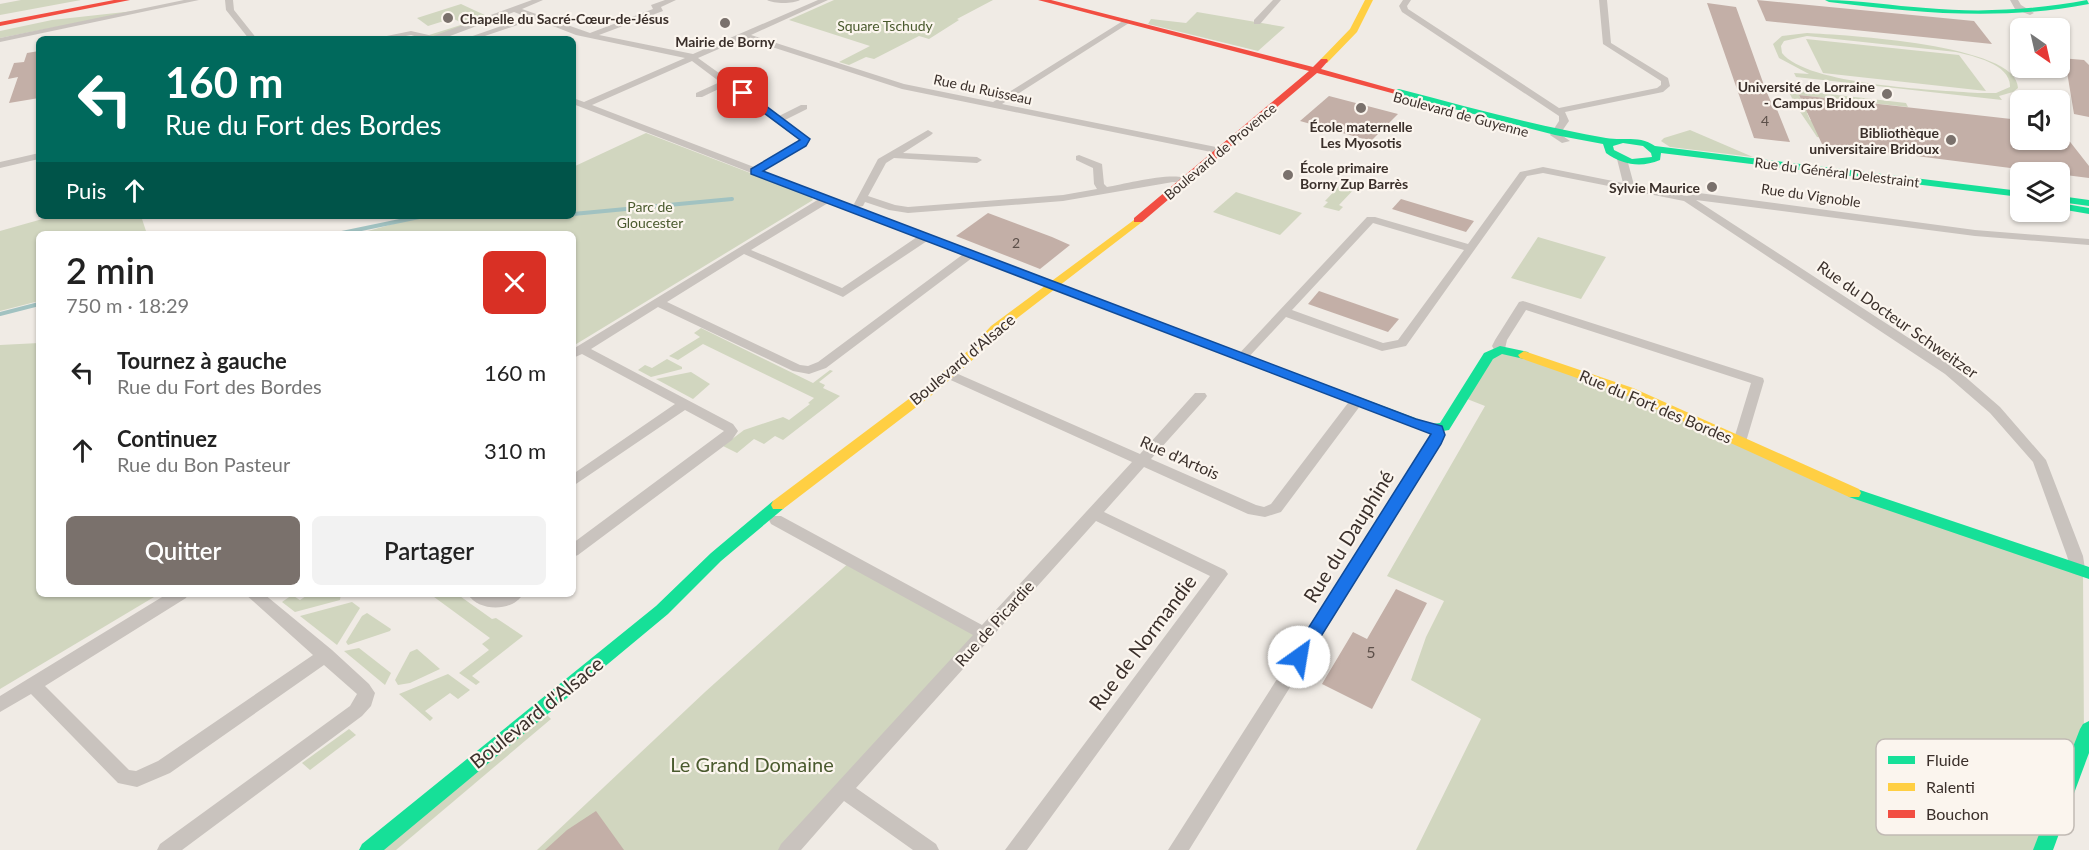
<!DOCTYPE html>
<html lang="fr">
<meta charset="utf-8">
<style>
body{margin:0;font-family:Lato,sans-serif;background:#f2f2f2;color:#222;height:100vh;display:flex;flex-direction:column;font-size:22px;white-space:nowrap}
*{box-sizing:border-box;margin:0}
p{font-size:20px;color:#767676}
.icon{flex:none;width:33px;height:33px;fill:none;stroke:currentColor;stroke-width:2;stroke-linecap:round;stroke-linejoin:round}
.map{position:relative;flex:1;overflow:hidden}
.side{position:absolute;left:36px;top:231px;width:540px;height:366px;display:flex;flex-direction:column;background:#fff;border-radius:9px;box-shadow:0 2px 4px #0004}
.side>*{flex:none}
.banner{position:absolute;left:36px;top:36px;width:540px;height:183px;border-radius:9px;box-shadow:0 2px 4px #0004;background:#00695c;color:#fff;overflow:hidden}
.needle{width:39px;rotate:146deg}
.tools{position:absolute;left:2010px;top:18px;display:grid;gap:12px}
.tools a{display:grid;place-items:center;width:60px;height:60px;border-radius:9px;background:#fff;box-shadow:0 2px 4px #0004;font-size:30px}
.pin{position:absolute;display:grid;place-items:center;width:51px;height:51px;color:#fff;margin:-26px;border-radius:12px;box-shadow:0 3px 9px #0006}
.me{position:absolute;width:66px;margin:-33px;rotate:32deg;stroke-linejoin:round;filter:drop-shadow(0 0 4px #0008)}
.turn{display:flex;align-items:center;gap:21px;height:126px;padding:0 30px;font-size:27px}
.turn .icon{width:78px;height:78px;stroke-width:2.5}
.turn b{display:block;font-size:42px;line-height:51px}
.then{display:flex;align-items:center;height:57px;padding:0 30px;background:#0003;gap:12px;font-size:22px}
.round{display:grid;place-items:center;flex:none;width:63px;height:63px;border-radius:9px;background:#f2f2f2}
.overview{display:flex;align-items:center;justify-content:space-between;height:102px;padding:0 30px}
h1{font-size:36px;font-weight:600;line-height:45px}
.action{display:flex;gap:12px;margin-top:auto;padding:12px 30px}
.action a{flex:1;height:69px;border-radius:9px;background:#7a716c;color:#fff;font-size:24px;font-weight:600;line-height:69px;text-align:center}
.action a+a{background:#f2f2f2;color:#222}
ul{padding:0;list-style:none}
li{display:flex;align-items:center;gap:18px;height:78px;padding:0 30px}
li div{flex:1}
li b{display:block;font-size:22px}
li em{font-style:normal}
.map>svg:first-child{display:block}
.green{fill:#d1d6bf;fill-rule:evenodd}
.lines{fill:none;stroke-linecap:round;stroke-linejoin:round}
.stream{stroke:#a1c2c1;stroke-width:4}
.building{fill:#c3afa7}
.street{fill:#c9c3be;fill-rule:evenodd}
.fast{fill:#16e098;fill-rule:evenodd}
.slow{fill:#ffcf43;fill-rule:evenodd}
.jam{fill:#f24e42;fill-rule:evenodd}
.route{fill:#1a73e8;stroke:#114b97;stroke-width:1.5}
.poi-dot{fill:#7a716c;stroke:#fbf5ee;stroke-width:2}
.labels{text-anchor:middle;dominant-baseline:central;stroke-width:4.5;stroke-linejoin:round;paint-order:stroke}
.far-poi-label{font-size:14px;font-weight:bold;fill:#3b302b;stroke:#fbf5ee;text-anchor:end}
.far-park-label{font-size:14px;fill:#4a5a2e;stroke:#fbf5ee}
.far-street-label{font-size:14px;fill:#3b302b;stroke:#fbf5ee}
.number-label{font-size:14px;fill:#5d504a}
.street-label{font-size:16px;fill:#3b302b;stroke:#fbf5ee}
.near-number-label{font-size:16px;fill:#5d504a}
.near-street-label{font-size:20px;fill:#3b302b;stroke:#fbf5ee}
.near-park-label{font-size:20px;fill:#4a5a2e;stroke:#fbf5ee}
.key{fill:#fbf5ee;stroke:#c1bab4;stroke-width:1.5}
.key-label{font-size:16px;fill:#3b302b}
</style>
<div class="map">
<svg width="2089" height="850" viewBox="0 0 2089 850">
<rect width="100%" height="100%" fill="#f0ebe5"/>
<!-- green -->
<g class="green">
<polygon points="21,0 81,0 0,15 0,4"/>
<polygon points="834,0 993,0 957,19 959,20 929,39 919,36 874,59 866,57 849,65 839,62 870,46 789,20"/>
<polygon points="461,4 489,17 432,37 429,35 464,24 448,16 443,18 447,20 428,26 417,18"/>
<polygon points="143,10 0,38 0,31 52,20"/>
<polygon points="1197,12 1285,27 1258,51 1148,24 1151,19 1186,23"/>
<path d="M 1807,33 C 1842,35 2018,44 2018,88 L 2013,92 L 1999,96 L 2002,100 L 1796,77 L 1794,73 L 1809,74 L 1779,58 L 1773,44 L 1782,36 ZM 1807,36 L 1956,52 C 1973,56 2011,64 2010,87 L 1996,93 L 1978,93 C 1935,90 1807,85 1782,53 L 1781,46 L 1784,41 Z"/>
<polygon points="1806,39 1959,55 1986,91 1823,73"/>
<path d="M 1794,90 L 1906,103 L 1908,107 L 1799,95 L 1802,102 L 1860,109 L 1866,120 L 1807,113 L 1810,120 L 1823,122 L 1831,139 L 1817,137 C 1807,121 1796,108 1789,92 Z"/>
<polygon points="1690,130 1753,157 1670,147 1661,141 1664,138"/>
<polygon points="646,133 810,196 813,200 573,346 573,234 357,234 422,216 573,216 573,167"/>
<polygon points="1344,181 1358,185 1339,205 1343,207 1339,211 1323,207 1328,202 1325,201"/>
<polygon points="1236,192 1302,213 1280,235 1213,212"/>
<polygon points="53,216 141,216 147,234 39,234 39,301 0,311 0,231"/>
<polygon points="1538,237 1606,257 1581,299 1511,278"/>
<polygon points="701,328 813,383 830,370 833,371 819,382 825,385 823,388 840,396 783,440 775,436 764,444 754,439 737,453 723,446 744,430 783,417 789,420 810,404 808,403 814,398 703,344 678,360 669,356 700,337 694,333"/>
<polygon points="39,343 39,594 159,594 0,689 0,345"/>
<polygon points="1500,350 1606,383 1858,495 2083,571 2084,744 2043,850 1416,850 1481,719 1411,680 1426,637 1444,601 1387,576 1485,406 1462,397"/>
<polygon points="667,359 682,367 682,369 651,377 638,370 645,365 652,368"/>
<polygon points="691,372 710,384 693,399 656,379"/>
<polygon points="851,561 984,634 788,850 537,850 705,692"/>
<polygon points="309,594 341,594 340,600 295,612 282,602 292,595 300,600"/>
<polygon points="430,594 457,594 492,619 496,618 523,636 472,676 480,682 476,685 459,673 489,650 482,644 490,638"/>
<polygon points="352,602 360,608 337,645 300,616"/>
<polygon points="367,613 391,629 390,631 348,645 346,642 362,616"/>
<polygon points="359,648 391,673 385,685 344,651"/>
<polygon points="417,649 440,669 410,683 398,685 395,680 410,652"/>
<polygon points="448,674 470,690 458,699 450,693 425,711 433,718 430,721 399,694"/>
<polygon points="546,714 551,719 396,850 379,850"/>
<polygon points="349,729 356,735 310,770 302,763"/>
</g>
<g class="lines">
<!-- stream -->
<g class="stream">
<polyline points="573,214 732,199"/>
<polyline points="486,216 547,216"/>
<polyline points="337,234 424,216"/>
<polyline points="0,314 39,304"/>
</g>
</g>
<!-- building -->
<g class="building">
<polygon points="1757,0 1974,21 1992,44 1766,21"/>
<polygon points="1707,3 1736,7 1765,88 1771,102 1774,102 1790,142 1754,138"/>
<polygon points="39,51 39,98 9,103 18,77 8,79 14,63 24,62 27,53"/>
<polygon points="2060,58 2084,60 2089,65 2089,117 2074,114 2067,72 2060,71"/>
<polygon points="1799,95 2020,120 2020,140 2060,143 2060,129 2089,166 2089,178 1822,144"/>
<polygon points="1329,96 1398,114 1371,141 1300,121"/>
<polygon points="1401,199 1474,221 1466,232 1392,209"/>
<polygon points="988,213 1052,237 1070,245 1040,269 956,236"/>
<polygon points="1319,291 1399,319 1388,332 1308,304"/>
<polygon points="1396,589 1427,603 1372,709 1322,684 1353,632 1367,639"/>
<polygon points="596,811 624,850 545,850 567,830"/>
</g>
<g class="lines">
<!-- street -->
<g class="street">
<polygon points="184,0 199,0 0,42 0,38"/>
<polygon points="225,0 233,0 234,10 257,39 249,39 226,10"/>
<path d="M 532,0 L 543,0 L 522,9 L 590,33 L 653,9 L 651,5 L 665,0 L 676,0 L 661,7 L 663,11 L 599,35 L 693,54 L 818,0 L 828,0 L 751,35 L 904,84 L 993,102 L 1126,19 L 1130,21 L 1129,23 L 1002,104 L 1221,148 L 1226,151 L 1221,154 L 902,89 L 744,38 L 698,58 L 779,116 L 801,105 L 807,105 L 807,109 L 785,120 L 808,137 L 808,144 L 763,171 L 855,206 L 854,204 L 878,159 L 928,130 L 933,133 L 931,135 L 903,153 L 977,157 L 982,160 L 977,163 L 894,158 L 886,163 L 868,196 L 895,205 L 908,207 L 1063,195 L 1097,189 L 1094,184 L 1093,168 L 1076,160 L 1076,156 L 1079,155 L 1102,164 L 1104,184 L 1107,187 C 1125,184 1177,170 1190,180 L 1185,183 L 1173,182 L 1063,201 L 908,213 L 889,210 L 865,202 L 863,206 L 858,207 L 1060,286 L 1054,289 L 1050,288 L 972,258 L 826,368 L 809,374 L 793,371 L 658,307 L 591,349 L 733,424 L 738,431 L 732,440 L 578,555 L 573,557 L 573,543 L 724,431 L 685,410 L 573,486 L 573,474 L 675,404 L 582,354 L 573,358 L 573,349 L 819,199 L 573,104 L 573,98 L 584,102 L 685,58 L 576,35 L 535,19 L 476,39 L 464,39 L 527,17 L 514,12 L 442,39 L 424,39 L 411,35 L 390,39 L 377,38 L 411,31 L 433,36 ZM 692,61 L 720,82 L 696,93 L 696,97 L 702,97 L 725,86 L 800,140 L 799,142 L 754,167 L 592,105 ZM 828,203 L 917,237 L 842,288 L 751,250 ZM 927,241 L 962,255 L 818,362 L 808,366 L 800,365 L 667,302 L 744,254 L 843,297 Z"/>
<path d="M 767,0 L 800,0 C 793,4 774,4 767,0 Z"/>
<polygon points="1273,0 1281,0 1260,24 1254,24 1254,20"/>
<polygon points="1403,0 1411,0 1407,6 1408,9 1559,108 1657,88 1661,85 1661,81 1603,44 1599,0 1607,0 1611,43 1668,78 1670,86 1663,92 1565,112 1569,121 1560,134 1570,141 1562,143 1550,135 1559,121 1559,116 1402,12 1399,6"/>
<polygon points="2010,0 2018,0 2021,5 2034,13 2030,15 2015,9"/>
<polygon points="367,36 370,39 351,39"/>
<polygon points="39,153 39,159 0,168 0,162"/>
<path d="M 1622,156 L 1627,159 L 1634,185 L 1687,196 L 1699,193 L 1975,230 L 2089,239 L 2089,245 L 1975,236 L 1696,200 L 1955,368 L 2000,407 L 2046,460 L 2083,556 L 2085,569 L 2082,573 L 2077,575 L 2072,573 L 2067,556 L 2033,462 L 1990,413 L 1945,374 L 1684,201 L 1543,173 L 1527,176 L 1406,346 L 1382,351 L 1286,317 L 1245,361 L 1237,361 L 1235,358 L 1367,217 L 1375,217 L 1468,244 L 1520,172 L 1543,167 L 1623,183 L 1617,159 ZM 1373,223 L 1464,250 L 1398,340 L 1383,343 L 1292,310 Z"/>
<polygon points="1523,301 1763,378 1764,381 1745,445 1740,447 1733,442 1751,383 1526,310 1507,340 1504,353 1496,353 1492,346 1495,340 1519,302"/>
<polygon points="949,370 1140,454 1195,393 1205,393 1207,396 1205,399 1151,459 1256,505 1264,507 1271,504 1351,399 1361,399 1363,402 1281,512 1265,517 1248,514 1144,467 1104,512 1225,570 1228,574 1027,850 1005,850 1210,576 1096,521 856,788 936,844 939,850 913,850 844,801 801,850 778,850 781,844 973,635 771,524 769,520 771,516 781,516 982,625 1132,462 944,377 943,374"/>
<polygon points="1437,425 1444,429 1445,435 1441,444 1189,850 1168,850 1427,444 1432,426"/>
<polygon points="167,594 188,594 186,598 45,686 129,770 136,771 158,761 313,655 245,594 264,594 332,650 369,684 375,693 371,706 362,716 182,850 157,850 160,844 350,706 357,694 324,665 170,773 137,787 118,783 31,694 0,712 0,696"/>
<path d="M 468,594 L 523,594 C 513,612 478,612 468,594 Z"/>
</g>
<!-- fast -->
<g class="fast">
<path d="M 1825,0 C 1859,0 1893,6 1926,8 C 1981,13 2034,10 2087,0 L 2089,4 C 2001,21 1917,13 1829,2 Z"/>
<path d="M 1399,89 C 1468,107 1536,126 1606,138 C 1623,141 1640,135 1655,146 L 2020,191 L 2020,197 L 1661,153 L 1660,160 C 1641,168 1623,165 1606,153 L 1603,144 L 1555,135 L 1396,94 L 1396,90 ZM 1623,143 L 1643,146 L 1651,153 L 1652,157 L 1632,159 L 1614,150 L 1613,146 Z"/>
<polygon points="2060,196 2089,200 2089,206 2060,202"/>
<polygon points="2060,203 2089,208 2089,214 2060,209"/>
<polygon points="1054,283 1431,424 1440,423 1484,353 1500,346 1528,352 1530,355 1524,359 1502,354 1493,359 1449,430 1430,433 1050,288 1048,286 1050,284"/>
<polygon points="1854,488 2089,567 2089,579 1849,497 1847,493 1849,489"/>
<polygon points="778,500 783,501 785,505 783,509 721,561 668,614 384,850 359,850 362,844 656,606 711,553 773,501"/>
<polygon points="2089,721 2089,753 2053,850 2033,850 2080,729 2083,724"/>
</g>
<!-- slow -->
<g class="slow">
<polygon points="1365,0 1373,0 1357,32 1327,63 1321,63 1321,59 1350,29"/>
<polygon points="1138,217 1142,218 1142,222 999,332 977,356 932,395 783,509 773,509 771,505 773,501 922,389 969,350 991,326"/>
<polygon points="1524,351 1633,388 1859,489 1861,493 1859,497 1849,497 1623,394 1520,358 1518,355"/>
</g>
<!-- jam -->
<g class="jam">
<polygon points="114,0 130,0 0,26 0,22"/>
<polygon points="1038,0 1051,0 1313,67 1321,59 1327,59 1328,61 1321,69 1403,92 1399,95 1317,73 1142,222 1134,222 1134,218 1309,71"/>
</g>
</g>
<!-- route -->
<polygon class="route" points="740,91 746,91 810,139 806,146 763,171 1416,419 1442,426 1445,435 1441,444 1305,662 1293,662 1290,657 1431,434 751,174 751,169 800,140 740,95"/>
<!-- markers -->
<g class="poi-dot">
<circle cx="448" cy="18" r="6"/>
<circle cx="725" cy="23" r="6"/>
<circle cx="1887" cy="94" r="6"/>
<circle cx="1361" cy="108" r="6"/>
<circle cx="1951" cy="140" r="6"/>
<circle cx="1288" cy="175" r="6"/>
<circle cx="1712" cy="187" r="6"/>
</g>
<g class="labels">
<!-- far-poi labels -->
<g class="far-poi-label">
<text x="460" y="18" text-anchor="start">Chapelle du Sacré-Cœur-de-Jésus</text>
<text x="725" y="41" text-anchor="middle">Mairie de Borny</text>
<text x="1875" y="86">Université de Lorraine<tspan x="1875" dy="16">- Campus Bridoux</tspan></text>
<text x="1361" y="126" text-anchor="middle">École maternelle<tspan x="1361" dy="16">Les Myosotis</tspan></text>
<text x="1939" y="132">Bibliothèque<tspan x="1939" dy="16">universitaire Bridoux</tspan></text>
<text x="1300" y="167" text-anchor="start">École primaire<tspan x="1300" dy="16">Borny Zup Barrès</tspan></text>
<text x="1700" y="187">Sylvie Maurice</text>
</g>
<!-- far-park labels -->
<g class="far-park-label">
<text x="885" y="25">Square Tschudy</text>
<text x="650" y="206">Parc de<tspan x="650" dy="16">Gloucester</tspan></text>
</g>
<!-- far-street labels -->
<g class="far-street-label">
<text transform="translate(983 89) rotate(12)">Rue du Ruisseau</text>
<text transform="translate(1461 114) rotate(15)">Boulevard de Guyenne</text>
<text transform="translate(1220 151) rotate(-40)">Boulevard de Provence</text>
<text transform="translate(1837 172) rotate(7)">Rue du Général Delestraint</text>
<text transform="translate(1811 195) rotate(8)">Rue du Vignoble</text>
</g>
<!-- number labels -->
<g class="number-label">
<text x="1765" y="120">4</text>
<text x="1016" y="242">2</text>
</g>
<!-- street labels -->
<g class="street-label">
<text transform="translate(1898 319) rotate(35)">Rue du Docteur Schweitzer</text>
<text transform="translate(962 359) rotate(-40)">Boulevard d'Alsace</text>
<text transform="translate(1656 406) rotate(23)">Rue du Fort des Bordes</text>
<text transform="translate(1180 457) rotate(24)">Rue d'Artois</text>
<text transform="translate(994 623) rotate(-48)">Rue de Picardie</text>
</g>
<!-- near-number labels -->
<g class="near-number-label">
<text x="1371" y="651">5</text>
</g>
<!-- near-street labels -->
<g class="near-street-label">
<text transform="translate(1348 536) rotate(-58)">Rue du Dauphiné</text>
<text transform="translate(1142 642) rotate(-53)">Rue de Normandie</text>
<text transform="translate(536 712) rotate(-39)">Boulevard d'Alsace</text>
</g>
<!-- near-park labels -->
<g class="near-park-label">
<text x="752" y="764">Le Grand Domaine</text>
</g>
</g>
<!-- legend -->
<rect x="1876" y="739" width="198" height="96" rx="9" class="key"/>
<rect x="1888" y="756" width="27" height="8" fill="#16e098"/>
<rect x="1888" y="783" width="27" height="8" fill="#ffcf43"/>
<rect x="1888" y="810" width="27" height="8" fill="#f24e42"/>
<g class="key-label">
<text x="1926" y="766">Fluide</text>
<text x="1926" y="793">Ralenti</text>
<text x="1926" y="820">Bouchon</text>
</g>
</svg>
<div class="tools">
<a><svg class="needle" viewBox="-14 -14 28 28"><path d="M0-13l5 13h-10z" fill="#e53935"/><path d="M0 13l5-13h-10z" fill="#767676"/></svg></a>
<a><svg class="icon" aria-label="sound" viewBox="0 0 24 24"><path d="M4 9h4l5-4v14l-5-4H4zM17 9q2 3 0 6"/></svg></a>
<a><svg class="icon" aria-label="layers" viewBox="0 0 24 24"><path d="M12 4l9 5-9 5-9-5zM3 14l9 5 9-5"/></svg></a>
</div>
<div class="pin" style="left:743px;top:93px;background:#d93025"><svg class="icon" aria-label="arrive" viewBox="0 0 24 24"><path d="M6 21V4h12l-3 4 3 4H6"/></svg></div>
<svg class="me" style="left:1299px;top:657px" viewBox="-20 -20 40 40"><circle r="19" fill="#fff"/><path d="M0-13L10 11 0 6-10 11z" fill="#1a73e8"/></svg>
<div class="banner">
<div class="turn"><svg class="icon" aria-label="left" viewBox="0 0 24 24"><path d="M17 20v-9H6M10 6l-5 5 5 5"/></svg><div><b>160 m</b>Rue du Fort des Bordes</div></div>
<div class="then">Puis<svg class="icon" aria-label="ahead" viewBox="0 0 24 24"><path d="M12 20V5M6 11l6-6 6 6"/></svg></div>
</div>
<section class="side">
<div class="overview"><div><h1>2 min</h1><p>750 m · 18:29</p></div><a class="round" style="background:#d93025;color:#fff"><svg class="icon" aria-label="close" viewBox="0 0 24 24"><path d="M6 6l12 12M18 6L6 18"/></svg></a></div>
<ul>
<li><svg class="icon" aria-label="left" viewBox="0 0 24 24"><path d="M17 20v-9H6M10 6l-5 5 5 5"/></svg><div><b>Tournez à gauche</b><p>Rue du Fort des Bordes</p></div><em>160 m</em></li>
<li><svg class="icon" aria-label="ahead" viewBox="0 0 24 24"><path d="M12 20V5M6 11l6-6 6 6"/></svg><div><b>Continuez</b><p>Rue du Bon Pasteur</p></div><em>310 m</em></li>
</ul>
<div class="action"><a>Quitter</a><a>Partager</a></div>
</section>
</div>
